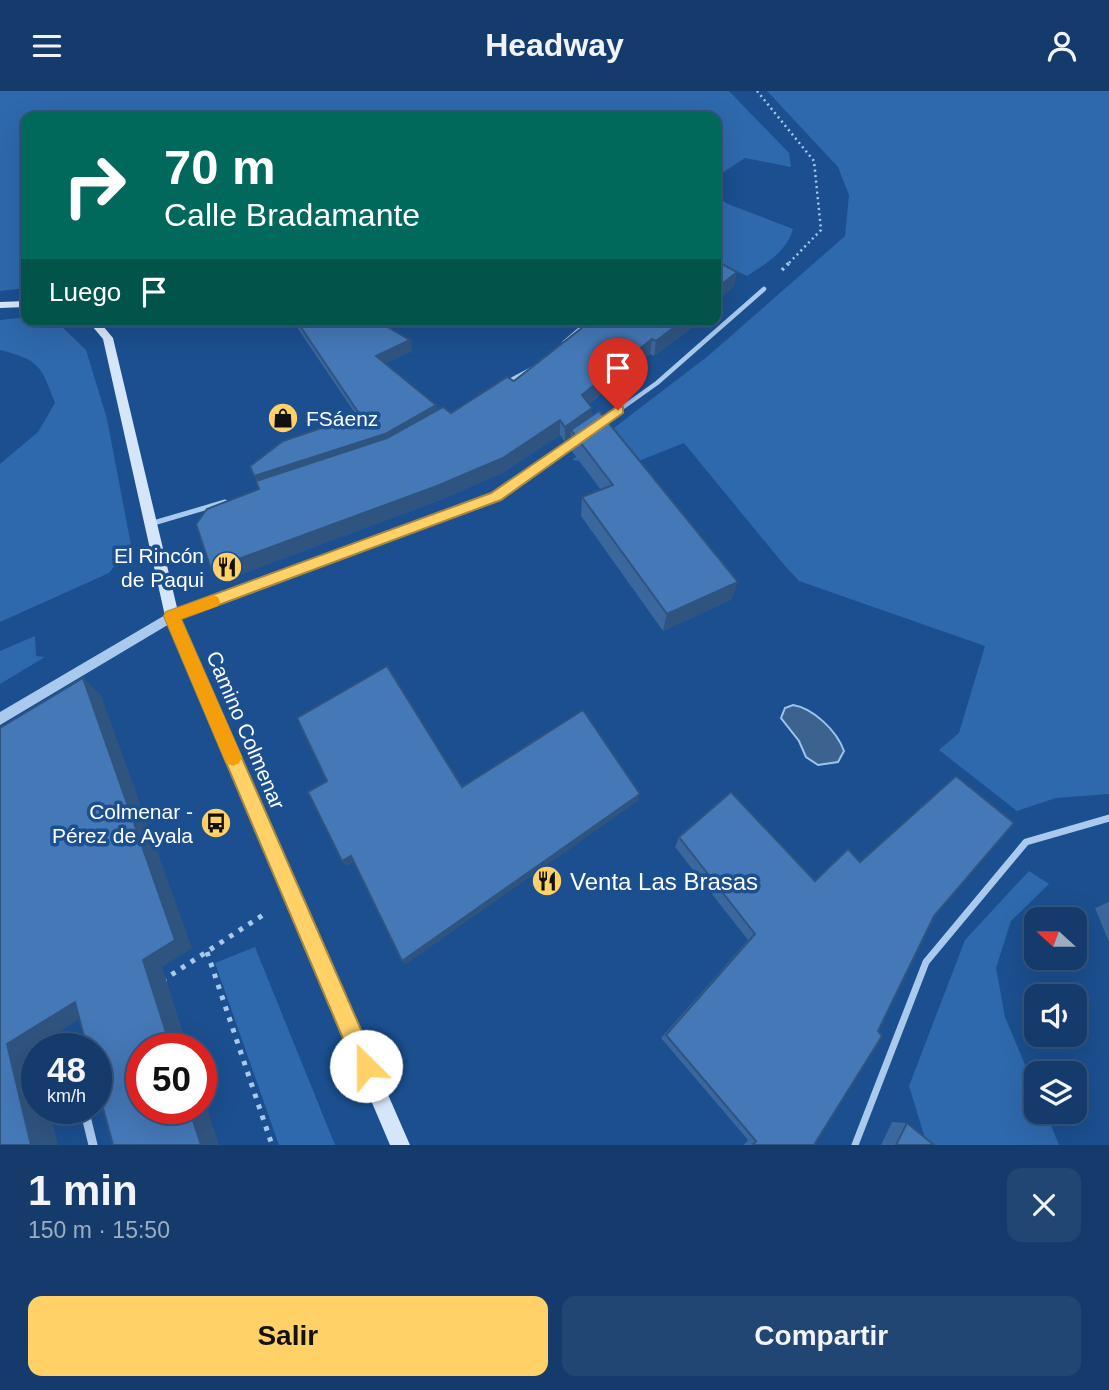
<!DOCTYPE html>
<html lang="es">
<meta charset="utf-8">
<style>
body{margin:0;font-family:Arial,sans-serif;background:#214673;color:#f1f3f6;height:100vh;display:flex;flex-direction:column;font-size:26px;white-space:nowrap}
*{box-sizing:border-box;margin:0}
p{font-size:23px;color:#9dadc1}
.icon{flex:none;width:38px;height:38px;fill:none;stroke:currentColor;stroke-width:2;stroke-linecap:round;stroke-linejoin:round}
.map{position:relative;height:1054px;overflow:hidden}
.sheet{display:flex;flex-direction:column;background:#143b6b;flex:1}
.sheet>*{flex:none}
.hud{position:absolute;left:21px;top:21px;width:700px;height:214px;border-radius:14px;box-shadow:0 7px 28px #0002,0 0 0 2px #33557e;background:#00695c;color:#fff;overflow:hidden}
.needle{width:46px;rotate:291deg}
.fabs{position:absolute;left:1024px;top:816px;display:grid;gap:14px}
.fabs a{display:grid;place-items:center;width:63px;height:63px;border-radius:14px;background:#143b6b;box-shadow:0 7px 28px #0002,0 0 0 2px #33557e;font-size:35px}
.speed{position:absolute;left:21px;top:942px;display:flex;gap:14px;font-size:35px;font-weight:700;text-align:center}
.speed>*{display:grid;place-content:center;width:91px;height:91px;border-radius:50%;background:#143b6b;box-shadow:0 7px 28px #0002,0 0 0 2px #33557e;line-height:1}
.speed small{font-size:18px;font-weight:400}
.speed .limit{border:10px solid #d22;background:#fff;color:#111}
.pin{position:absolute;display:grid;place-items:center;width:60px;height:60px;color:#fff;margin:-72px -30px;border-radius:50% 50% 50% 0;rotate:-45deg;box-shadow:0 0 7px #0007}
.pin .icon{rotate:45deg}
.me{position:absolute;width:77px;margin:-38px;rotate:337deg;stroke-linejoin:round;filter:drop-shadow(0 0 5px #0008)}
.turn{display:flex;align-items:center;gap:24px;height:147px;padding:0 28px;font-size:32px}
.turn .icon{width:91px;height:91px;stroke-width:2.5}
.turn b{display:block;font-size:49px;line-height:60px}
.then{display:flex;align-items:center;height:66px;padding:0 28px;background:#0003;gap:14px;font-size:26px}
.round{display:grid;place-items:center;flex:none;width:74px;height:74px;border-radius:14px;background:#214673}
.summary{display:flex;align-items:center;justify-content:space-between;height:119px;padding:0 28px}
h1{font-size:42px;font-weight:600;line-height:52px}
.cta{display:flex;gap:14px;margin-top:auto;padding:14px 28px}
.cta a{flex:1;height:80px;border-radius:14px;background:#ffd166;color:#111;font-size:28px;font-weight:600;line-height:80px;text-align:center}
.cta a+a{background:#214673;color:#f1f3f6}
header{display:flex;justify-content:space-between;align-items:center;height:91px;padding:0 28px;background:#143b6b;font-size:32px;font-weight:600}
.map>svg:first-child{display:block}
.green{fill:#2e69ad}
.water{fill:#3c6290;stroke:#9cc4f0;stroke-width:2}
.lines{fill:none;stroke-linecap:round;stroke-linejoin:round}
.path-far2{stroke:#a9c9ee;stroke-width:2.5;stroke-dasharray:2 3.5;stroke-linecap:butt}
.path-far1{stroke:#a9c9ee;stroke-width:3.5;stroke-dasharray:2.5 4.5;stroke-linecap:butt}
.path{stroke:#a9c9ee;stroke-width:5;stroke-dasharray:4.5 7;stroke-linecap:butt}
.service-far2{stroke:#a9c9ee;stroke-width:4.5}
.service-far1{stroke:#a9c9ee;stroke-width:5}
.service{stroke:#a9c9ee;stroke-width:7}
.minor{stroke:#a9c9ee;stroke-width:9}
.tertiary{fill:#a9c9ee;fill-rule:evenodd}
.secondary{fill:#d6e6fa;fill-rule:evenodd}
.wall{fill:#3a679d}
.shaded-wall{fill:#305480}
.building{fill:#4478b7;stroke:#305480;stroke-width:2}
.route{fill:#ffd166;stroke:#a68842;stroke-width:2}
.slow{fill:#f59e0b}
.labels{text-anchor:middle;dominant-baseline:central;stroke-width:7;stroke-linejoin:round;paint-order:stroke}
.poi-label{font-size:21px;fill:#fff;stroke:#1b4f8f;text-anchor:end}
.street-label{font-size:21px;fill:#fff;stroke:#1b4f8f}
.near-poi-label{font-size:24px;fill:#fff;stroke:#1b4f8f;text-anchor:start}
</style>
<header><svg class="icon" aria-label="menu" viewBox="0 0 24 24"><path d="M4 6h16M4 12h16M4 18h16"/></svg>Headway<svg class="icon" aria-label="person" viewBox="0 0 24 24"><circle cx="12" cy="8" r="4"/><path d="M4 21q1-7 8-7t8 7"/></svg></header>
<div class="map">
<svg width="1109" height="1054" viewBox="0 0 1109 1054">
<rect width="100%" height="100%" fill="#1b4f8f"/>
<!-- green -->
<g class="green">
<polygon points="0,0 729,0 789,62 791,76 745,67 716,86 716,26 26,26 26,197 0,200"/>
<polygon points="767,0 1109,0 1109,703 1056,707 1017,720 939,659 959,642 985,555 799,490 785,475 684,352 626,375 572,369 708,265 845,145 849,104 838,76"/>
<path d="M 716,106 L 728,113 L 793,138 C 786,161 767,172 747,185 L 730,177 L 720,184 L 716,182 Z"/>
<path d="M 18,227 L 60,234 L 86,259 L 107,328 L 131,454 L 109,482 L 0,531 L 0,373 L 38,341 L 55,312 C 41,275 40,269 0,259 L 0,229 Z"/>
<polygon points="35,545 36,565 45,566 0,593 0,560"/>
<polygon points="1029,780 1049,793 1011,830 996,877 1005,926 1036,1000 1036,1020 1045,1020 1059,1054 927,1054 909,995 965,849"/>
<polygon points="255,856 335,1054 279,1054 215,872"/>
</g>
<!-- water -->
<path class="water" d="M 793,614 C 813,617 837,640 844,660 L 838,671 L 818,674 L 806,666 L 799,650 L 781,627 L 785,617 Z"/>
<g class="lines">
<!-- path-far2 -->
<polyline class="path-far2" points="757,0 814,70 821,139 789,172"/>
<!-- path-far1 -->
<polyline class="path-far1" points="782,179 791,170"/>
<!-- path -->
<g class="path">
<polyline points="207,861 272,1054"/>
<polyline points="162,890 266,822"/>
</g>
<!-- service-far2 -->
<g class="service-far2">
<polyline points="564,252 591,229"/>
<polyline points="506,292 532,278"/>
<polyline points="602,331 657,292 764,198"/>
<polyline points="513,393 577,349"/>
</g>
<!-- service-far1 -->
<g class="service-far1">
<polyline points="150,433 225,411"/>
<polyline points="174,524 496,405 515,392"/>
</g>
<!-- service -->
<polyline class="service" points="855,1054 926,871 1026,751 1109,727"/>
<!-- minor -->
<g class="minor">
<polyline points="68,951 70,957"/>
<polyline points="84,1017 93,1054"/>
</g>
<!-- tertiary -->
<polygon class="tertiary" points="172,520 176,521 178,525 176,529 0,634 0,621"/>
<!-- secondary -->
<g class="secondary">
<polygon points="26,210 26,216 0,217 0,211"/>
<polygon points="87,229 98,229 113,247 179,525 410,1054 390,1054 165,525 103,248"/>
</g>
</g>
<!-- wall -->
<g class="wall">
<polygon points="292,229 375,229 410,249 412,260 385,272 436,314 437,320 451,322 514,290 697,233 654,265 650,263 589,313 592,317 592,325 732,508 663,540 581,425 582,406 601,399 571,359 571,347 565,351 560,344 504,381 440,409 220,491 211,478 259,398 357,325"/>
<polygon points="679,746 815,790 860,770 934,825 814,1054 744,1054 748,1049 661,947 748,849 675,756"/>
<polygon points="1109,811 1109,851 1095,817"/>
<polygon points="892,1031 907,1032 934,1054 881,1054"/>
</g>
<!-- shaded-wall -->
<g class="shaded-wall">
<polygon points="737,181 734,196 716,211 716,198"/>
<polygon points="684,229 697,229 697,233 654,265 656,250"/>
<polygon points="652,248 650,263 581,319 582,304"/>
<polygon points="410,249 412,260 379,275 376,265"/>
<polygon points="436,314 438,325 387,353 259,395 254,385"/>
<polygon points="592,317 592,332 571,339 571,347 565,351 565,336"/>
<polygon points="560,329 560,344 504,381 440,409 220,491 211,478"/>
<polygon points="738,491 732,508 663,540 667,523"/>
<polygon points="83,587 101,604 192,857 162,876 188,957 171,957 143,869"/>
<polygon points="640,703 638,710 405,874 402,870"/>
<polygon points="351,765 355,771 346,775 342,770"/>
<polygon points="75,911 98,916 34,957 37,969 37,1017 49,1017 58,1054 31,1054 7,953"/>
<polygon points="201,998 219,1054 201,1054 189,1017 201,1017"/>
</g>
<!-- building -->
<g class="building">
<polygon points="716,170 737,181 716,198"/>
<polygon points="296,229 375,229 410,249 376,265 436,314 385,343 254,385 250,375 283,350 360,324"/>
<polygon points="592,229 684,229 656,250 652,248 582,304 592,317 565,336 560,329 503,367 437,395 211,478 196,433 207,418 259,398 256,390 387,347 443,316 451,322 507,286 514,290"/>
<polygon points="599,320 738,491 667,523 582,406 613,394 571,339"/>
<polygon points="387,575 462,696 583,619 640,703 402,870 351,765 342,770 308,701 327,690 297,627"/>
<polygon points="83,587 175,849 143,869 171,957 142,957 142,1017 189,1017 201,1054 113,1054 96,991 96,957 87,957 75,911 7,953 31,1054 0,1054 0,637"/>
<polygon points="956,685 1014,732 934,825 878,940 882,945 814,1054 753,1054 756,1050 666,944 755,843 679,746 731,701 815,790 848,758 860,771"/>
<polygon points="907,1032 934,1054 896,1054"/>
</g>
<!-- route -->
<polygon class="route" points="618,315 623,316 623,322 501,409 181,528 377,975 374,983 366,986 358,983 164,525 166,521 491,402"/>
<!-- slow -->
<polygon class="slow" points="213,504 218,506 220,511 218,515 181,528 242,666 239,672 233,675 226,672 164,525 166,521"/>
<!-- icons -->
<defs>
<g id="shop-disc" transform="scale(1.575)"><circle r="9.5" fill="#ffd166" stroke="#1b4f8f"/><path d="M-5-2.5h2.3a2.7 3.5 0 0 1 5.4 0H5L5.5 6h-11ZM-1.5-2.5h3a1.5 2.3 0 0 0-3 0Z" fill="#111"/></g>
<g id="restaurant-disc" transform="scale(1.575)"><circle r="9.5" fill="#ffd166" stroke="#1b4f8f"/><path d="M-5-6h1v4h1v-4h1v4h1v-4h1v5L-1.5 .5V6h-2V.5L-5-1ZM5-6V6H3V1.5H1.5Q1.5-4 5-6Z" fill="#111"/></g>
<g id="bus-disc" transform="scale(1.575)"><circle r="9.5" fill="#ffd166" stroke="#1b4f8f"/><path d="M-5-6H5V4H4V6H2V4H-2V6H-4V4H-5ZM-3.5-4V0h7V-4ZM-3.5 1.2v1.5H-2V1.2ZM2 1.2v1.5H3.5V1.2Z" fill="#111"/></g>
</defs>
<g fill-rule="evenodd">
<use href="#shop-disc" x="283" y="327"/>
<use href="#restaurant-disc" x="227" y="476"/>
<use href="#bus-disc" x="216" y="732"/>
<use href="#restaurant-disc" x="547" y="790"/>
</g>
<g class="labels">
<!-- poi labels -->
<g class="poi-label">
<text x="306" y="327" text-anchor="start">FSáenz</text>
<text x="204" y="464">El Rincón<tspan x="204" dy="24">de Paqui</tspan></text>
<text x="193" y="720">Colmenar -<tspan x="193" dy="24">Pérez de Ayala</tspan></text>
</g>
<!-- street labels -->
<g class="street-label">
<text transform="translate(246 639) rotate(67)">Camino Colmenar</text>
</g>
<!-- near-poi labels -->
<g class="near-poi-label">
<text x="570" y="790">Venta Las Brasas</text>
</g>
</g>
</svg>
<div class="fabs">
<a><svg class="needle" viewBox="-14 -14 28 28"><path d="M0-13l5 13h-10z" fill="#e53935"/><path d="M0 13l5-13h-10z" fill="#9dadc1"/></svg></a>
<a><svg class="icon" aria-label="sound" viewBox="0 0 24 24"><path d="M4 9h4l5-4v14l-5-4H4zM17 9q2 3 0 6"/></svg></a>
<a><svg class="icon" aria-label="layers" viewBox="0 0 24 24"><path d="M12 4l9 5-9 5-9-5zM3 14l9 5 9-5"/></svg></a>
</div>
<div class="speed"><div>48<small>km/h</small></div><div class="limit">50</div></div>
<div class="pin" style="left:618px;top:319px;background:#d93025"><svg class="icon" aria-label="arrive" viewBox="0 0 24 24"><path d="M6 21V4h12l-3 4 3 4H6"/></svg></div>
<svg class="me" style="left:366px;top:975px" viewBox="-20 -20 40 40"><circle r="19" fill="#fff"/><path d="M0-13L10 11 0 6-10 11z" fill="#ffd166"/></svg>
<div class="hud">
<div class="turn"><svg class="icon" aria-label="right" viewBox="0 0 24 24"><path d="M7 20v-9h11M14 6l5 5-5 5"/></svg><div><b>70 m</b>Calle Bradamante</div></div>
<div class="then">Luego<svg class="icon" aria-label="arrive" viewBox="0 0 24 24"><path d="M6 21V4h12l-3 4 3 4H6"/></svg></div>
</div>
</div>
<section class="sheet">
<div class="summary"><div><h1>1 min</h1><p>150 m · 15:50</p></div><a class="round"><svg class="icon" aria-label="close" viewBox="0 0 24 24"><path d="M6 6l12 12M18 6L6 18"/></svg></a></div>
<div class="cta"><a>Salir</a><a>Compartir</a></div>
</section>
